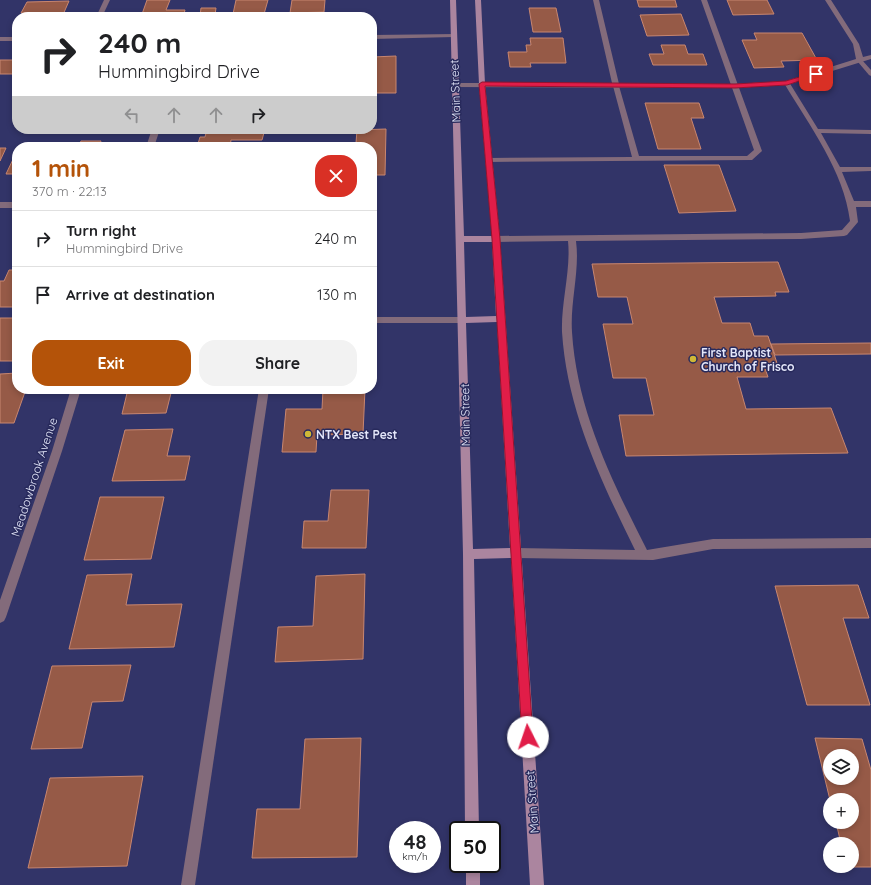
<!DOCTYPE html>
<meta charset="utf-8">
<style>
body{margin:0;font-family:Quicksand,sans-serif;background:#f2f2f2;color:#202124;height:100vh;display:flex;flex-direction:column;font-size:15px;white-space:nowrap}
*{box-sizing:border-box;margin:0}
p{font-size:13px;color:#757577}
.icon{flex:none;width:22px;height:22px;fill:none;stroke:currentColor;stroke-width:2;stroke-linecap:round;stroke-linejoin:round}
.map{position:relative;flex:1;overflow:hidden}
.side{position:absolute;left:12px;top:142px;width:365px;height:252px;display:flex;flex-direction:column;background:#fff;border-radius:16px;box-shadow:0 2px 6px #0003}
.side>*{flex:none}
.banner{position:absolute;left:12px;top:12px;width:365px;height:122px;border-radius:16px;box-shadow:0 2px 6px #0003;background:#fff;color:#202124;overflow:hidden}
.buttons{position:absolute;left:823px;top:749px;display:grid;gap:8px}
.buttons a{display:grid;place-items:center;width:36px;height:36px;border-radius:50%;background:#fff;box-shadow:0 2px 6px #0003;font-size:20px}
.speed{position:absolute;left:389px;top:821px;display:flex;gap:8px;font-size:20px;font-weight:700;text-align:center}
.speed>*{display:grid;place-content:center;width:52px;height:52px;border-radius:50%;background:#fff;box-shadow:0 2px 6px #0003;line-height:1}
.speed small{font-size:10px;font-weight:400}
.speed .limit{border:2px solid #111;border-radius:6px;background:#fff;color:#111}
.pin{position:absolute;display:grid;place-items:center;width:34px;height:34px;color:#fff;margin:-17px;border-radius:8px;box-shadow:0 2px 6px #0006}
.me{position:absolute;width:44px;margin:-22px;rotate:356deg;stroke-linejoin:round;filter:drop-shadow(0 0 3px #0008)}
.turn{display:flex;align-items:center;gap:14px;height:84px;padding:0 20px;font-size:18px}
.turn .icon{width:52px;height:52px;stroke-width:2.5}
.turn b{display:block;font-size:28px;line-height:34px}
.lanes{display:flex;align-items:center;height:38px;padding:0 20px;background:#0003;justify-content:center;gap:20px;direction:ltr}
.lanes .off{opacity:.35}
.round{display:grid;place-items:center;flex:none;width:42px;height:42px;border-radius:16px;background:#f2f2f2}
.head{display:flex;align-items:center;justify-content:space-between;height:68px;padding:0 20px}
h1{font-size:24px;font-weight:700;line-height:30px;color:#b45309}
.action{display:flex;gap:8px;margin-top:auto;padding:8px 20px}
.action a{flex:1;height:46px;border-radius:16px;background:#b45309;color:#fff;font-size:16px;font-weight:700;line-height:46px;text-align:center}
.action a+a{background:#f2f2f2;color:#202124}
ul{padding:0;list-style:none}
li{display:flex;align-items:center;gap:12px;height:56px;padding:0 20px;border-top:1px solid #e0e0e0}
li div{flex:1}
li b{display:block;font-size:15px}
li em{font-style:normal}
.map>svg:first-child{display:block}
.building{fill:#965a47;stroke:#c88670;fill-rule:evenodd}
.lines{fill:none;stroke-linecap:round;stroke-linejoin:round}
.lane{fill:#836b7b;fill-rule:evenodd}
.street{fill:#836b7b;fill-rule:evenodd}
.secondary{fill:#ab859f;fill-rule:evenodd}
.route{fill:#e11d48;stroke:#92132f}
.poi-dot{fill:#cfb837;stroke:#282a5c;stroke-width:1.5}
.labels{text-anchor:middle;dominant-baseline:central;stroke-width:3;stroke-linejoin:round;paint-order:stroke}
.street-label{font-size:12px;fill:#e4e7fa;stroke:#282a5c}
.poi-label{font-size:12px;font-weight:bold;fill:#e4e7fa;stroke:#282a5c;text-anchor:start}
</style>
<div class="map">
<svg width="871" height="885" viewBox="0 0 871 885">
<rect width="100%" height="100%" fill="#323468"/>
<!-- building -->
<g class="building">
<polygon points="147,0 170,0 166,10 185,10 183,17 141,17"/>
<polygon points="236,0 268,0 264,14 233,14"/>
<polygon points="292,0 325,0 324,12 290,13"/>
<polygon points="637,0 675,0 677,7 639,7"/>
<polygon points="727,0 767,0 774,14 733,15"/>
<polygon points="69,1 62,17 43,17 45,13 21,13 27,2"/>
<polygon points="201,8 216,8 215,15 200,16"/>
<polygon points="529,8 556,8 561,32 533,32"/>
<polygon points="681,14 689,35 647,36 640,15"/>
<polygon points="754,33 802,33 817,60 781,61 784,67 754,68 742,40 757,40"/>
<polygon points="530,38 563,38 566,63 530,63 531,67 510,67 508,52 527,52 526,45 531,45"/>
<polygon points="661,45 685,45 688,54 703,54 707,65 653,65 649,54 664,54"/>
<polygon points="396,56 396,93 372,93 372,57"/>
<rect x="0" y="60" width="17" height="14"/>
<polygon points="645,103 699,103 704,118 691,118 701,149 658,149"/>
<polygon points="207,129 265,129 262,140 231,140 230,147 197,147 200,137 205,137"/>
<polygon points="386,129 385,175 372,175 372,147 343,147 343,144 356,143 357,130"/>
<polygon points="81,141 101,141 99,147 78,147"/>
<polygon points="20,145 43,145 42,147 19,147"/>
<polygon points="0,148 6,148 0,161"/>
<polygon points="17,151 17,174 6,174"/>
<polygon points="664,165 719,165 736,211 679,213"/>
<polygon points="778,262 789,292 775,292 776,296 714,297 722,323 750,323 754,336 768,336 777,363 763,363 768,377 737,377 746,409 831,408 848,453 626,456 619,415 654,415 646,378 613,378 603,324 633,324 627,297 598,297 592,264"/>
<polygon points="9,270 17,270 17,307 0,307 0,281 4,281"/>
<rect x="0" y="318" width="17" height="43"/>
<polygon points="871,343 871,354 775,355 771,344"/>
<polygon points="17,373 17,389 26,389 14,423 0,423 0,374"/>
<polygon points="128,389 172,389 166,413 122,414"/>
<polygon points="323,389 365,389 363,434 317,435 316,452 282,452 286,409 322,409"/>
<polygon points="173,429 167,456 190,456 185,480 112,481 125,430"/>
<polygon points="331,490 369,490 366,548 302,548 304,521 328,521"/>
<polygon points="100,497 164,497 151,559 84,560"/>
<polygon points="132,574 126,605 182,604 174,647 69,649 87,575"/>
<polygon points="365,574 363,659 275,662 278,627 313,626 316,576"/>
<polygon points="858,585 869,618 843,618 870,705 807,705 775,586"/>
<polygon points="131,665 123,701 92,702 82,748 31,749 52,666"/>
<polygon points="361,738 357,857 252,858 257,809 300,809 305,739"/>
<path d="M 815,738 L 862,739 L 871,770 L 871,867 L 847,867 L 852,866 L 852,844 L 841,844 L 836,822 L 852,822 L 852,800 L 830,800 ZM 830,756 L 852,756 L 852,778 L 830,778 Z"/>
<polygon points="143,776 127,866 28,868 50,778"/>
</g>
<g class="lines">
<!-- lane -->
<g class="lane">
<polygon points="701,0 707,0 762,151 752,160 486,162 485,160 489,158 632,157 613,86 616,84 619,86 639,156 747,156 754,150"/>
<polygon points="858,60 862,60 871,70 871,76 869,75 858,62"/>
<path d="M 785,82 L 789,82 L 818,129 L 871,130 L 871,134 L 821,133 L 840,167 L 871,167 L 871,171 L 842,172 L 854,201 L 871,201 L 871,207 L 856,207 L 858,222 L 847,235 L 844,236 L 801,239 L 576,241 C 580,270 570,302 572,332 C 577,411 612,481 647,550 L 713,539 L 871,538 L 871,548 L 713,549 L 653,560 L 516,558 L 512,557 L 511,553 L 512,549 L 516,548 L 635,550 C 601,481 567,410 562,332 C 561,302 571,270 568,241 L 496,242 L 492,239 L 496,236 L 801,233 L 842,230 L 850,221 C 844,171 809,125 784,83 Z"/>
<polygon points="372,317 462,317 466,320 462,323 372,323"/>
<polygon points="259,389 269,389 195,885 181,885"/>
</g>
<!-- street -->
<g class="street">
<polygon points="104,0 110,0 102,17 96,17"/>
<polygon points="593,0 599,0 619,84 735,84 786,81 856,59 853,44 825,0 831,0 859,44 863,57 871,55 871,59 787,85 735,88 454,87 451,85 454,83 612,83"/>
<polygon points="456,34 456,36 454,37 372,39 372,35"/>
<rect x="0" y="37" width="17" height="4"/>
<polygon points="152,129 160,129 154,147 146,147"/>
<rect x="0" y="202" width="17" height="6"/>
<polygon points="71,389 81,389 62,451 6,617 4,621 0,623 0,600 52,451"/>
</g>
<!-- secondary -->
<g class="secondary">
<path d="M 450,0 L 456,0 L 464,236 L 492,236 L 479,84 L 475,0 L 481,0 L 485,84 L 500,239 L 544,885 L 530,885 L 511,558 L 474,559 L 479,830 L 465,830 L 463,554 ZM 464,242 L 492,242 L 496,316 L 466,317 ZM 497,322 L 510,548 L 473,549 L 466,323 Z"/>
<rect x="466" y="864" width="14" height="21"/>
</g>
</g>
<!-- route -->
<polygon class="route" points="816,72 819,74 818,75 787,85 735,88 485,86 500,239 533,737 532,741 528,743 524,741 522,737 492,239 479,84 482,82 735,84 786,81"/>
<!-- markers -->
<g class="poi-dot">
<circle cx="693" cy="359" r="4"/>
<circle cx="308" cy="434" r="4"/>
</g>
<g class="labels">
<!-- street labels -->
<g class="street-label">
<text transform="translate(455 91) rotate(-92)">Main Street</text>
<text transform="translate(465 415) rotate(-91)">Main Street</text>
<text transform="translate(34 477) rotate(-72)">Meadowbrook Avenue</text>
<text transform="translate(532 802) rotate(-94)">Main Street</text>
</g>
<!-- poi labels -->
<g class="poi-label">
<text x="701" y="352">First Baptist<tspan x="701" dy="14">Church of Frisco</tspan></text>
<text x="316" y="434">NTX Best Pest</text>
</g>
</g>
</svg>
<div class="buttons">
<a><svg class="icon" aria-label="layers" viewBox="0 0 24 24"><path d="M12 4l9 5-9 5-9-5zM3 14l9 5 9-5"/></svg></a>
<a>+</a>
<a>−</a>
</div>
<div class="speed"><div>48<small>km/h</small></div><div class="limit">50</div></div>
<div class="pin" style="left:816px;top:74px;background:#d93025"><svg class="icon" aria-label="arrive" viewBox="0 0 24 24"><path d="M6 21V4h12l-3 4 3 4H6"/></svg></div>
<svg class="me" style="left:528px;top:737px" viewBox="-20 -20 40 40"><circle r="19" fill="#fff"/><path d="M0-13L10 11 0 6-10 11z" fill="#e11d48"/></svg>
<div class="banner">
<div class="turn"><svg class="icon" aria-label="right" viewBox="0 0 24 24"><path d="M7 20v-9h11M14 6l5 5-5 5"/></svg><div><b>240 m</b>Hummingbird Drive</div></div>
<div class="lanes"><svg class="icon off" aria-label="left" viewBox="0 0 24 24"><path d="M17 20v-9H6M10 6l-5 5 5 5"/></svg><svg class="icon off" aria-label="ahead" viewBox="0 0 24 24"><path d="M12 20V5M6 11l6-6 6 6"/></svg><svg class="icon off" aria-label="ahead" viewBox="0 0 24 24"><path d="M12 20V5M6 11l6-6 6 6"/></svg><svg class="icon" aria-label="right" viewBox="0 0 24 24"><path d="M7 20v-9h11M14 6l5 5-5 5"/></svg></div>
</div>
<section class="side">
<div class="head"><div><h1>1 min</h1><p>370 m · 22:13</p></div><a class="round" style="background:#d93025;color:#fff"><svg class="icon" aria-label="close" viewBox="0 0 24 24"><path d="M6 6l12 12M18 6L6 18"/></svg></a></div>
<ul>
<li><svg class="icon" aria-label="right" viewBox="0 0 24 24"><path d="M7 20v-9h11M14 6l5 5-5 5"/></svg><div><b>Turn right</b><p>Hummingbird Drive</p></div><em>240 m</em></li>
<li><svg class="icon" aria-label="arrive" viewBox="0 0 24 24"><path d="M6 21V4h12l-3 4 3 4H6"/></svg><div><b>Arrive at destination</b></div><em>130 m</em></li>
</ul>
<div class="action"><a>Exit</a><a>Share</a></div>
</section>
</div>
